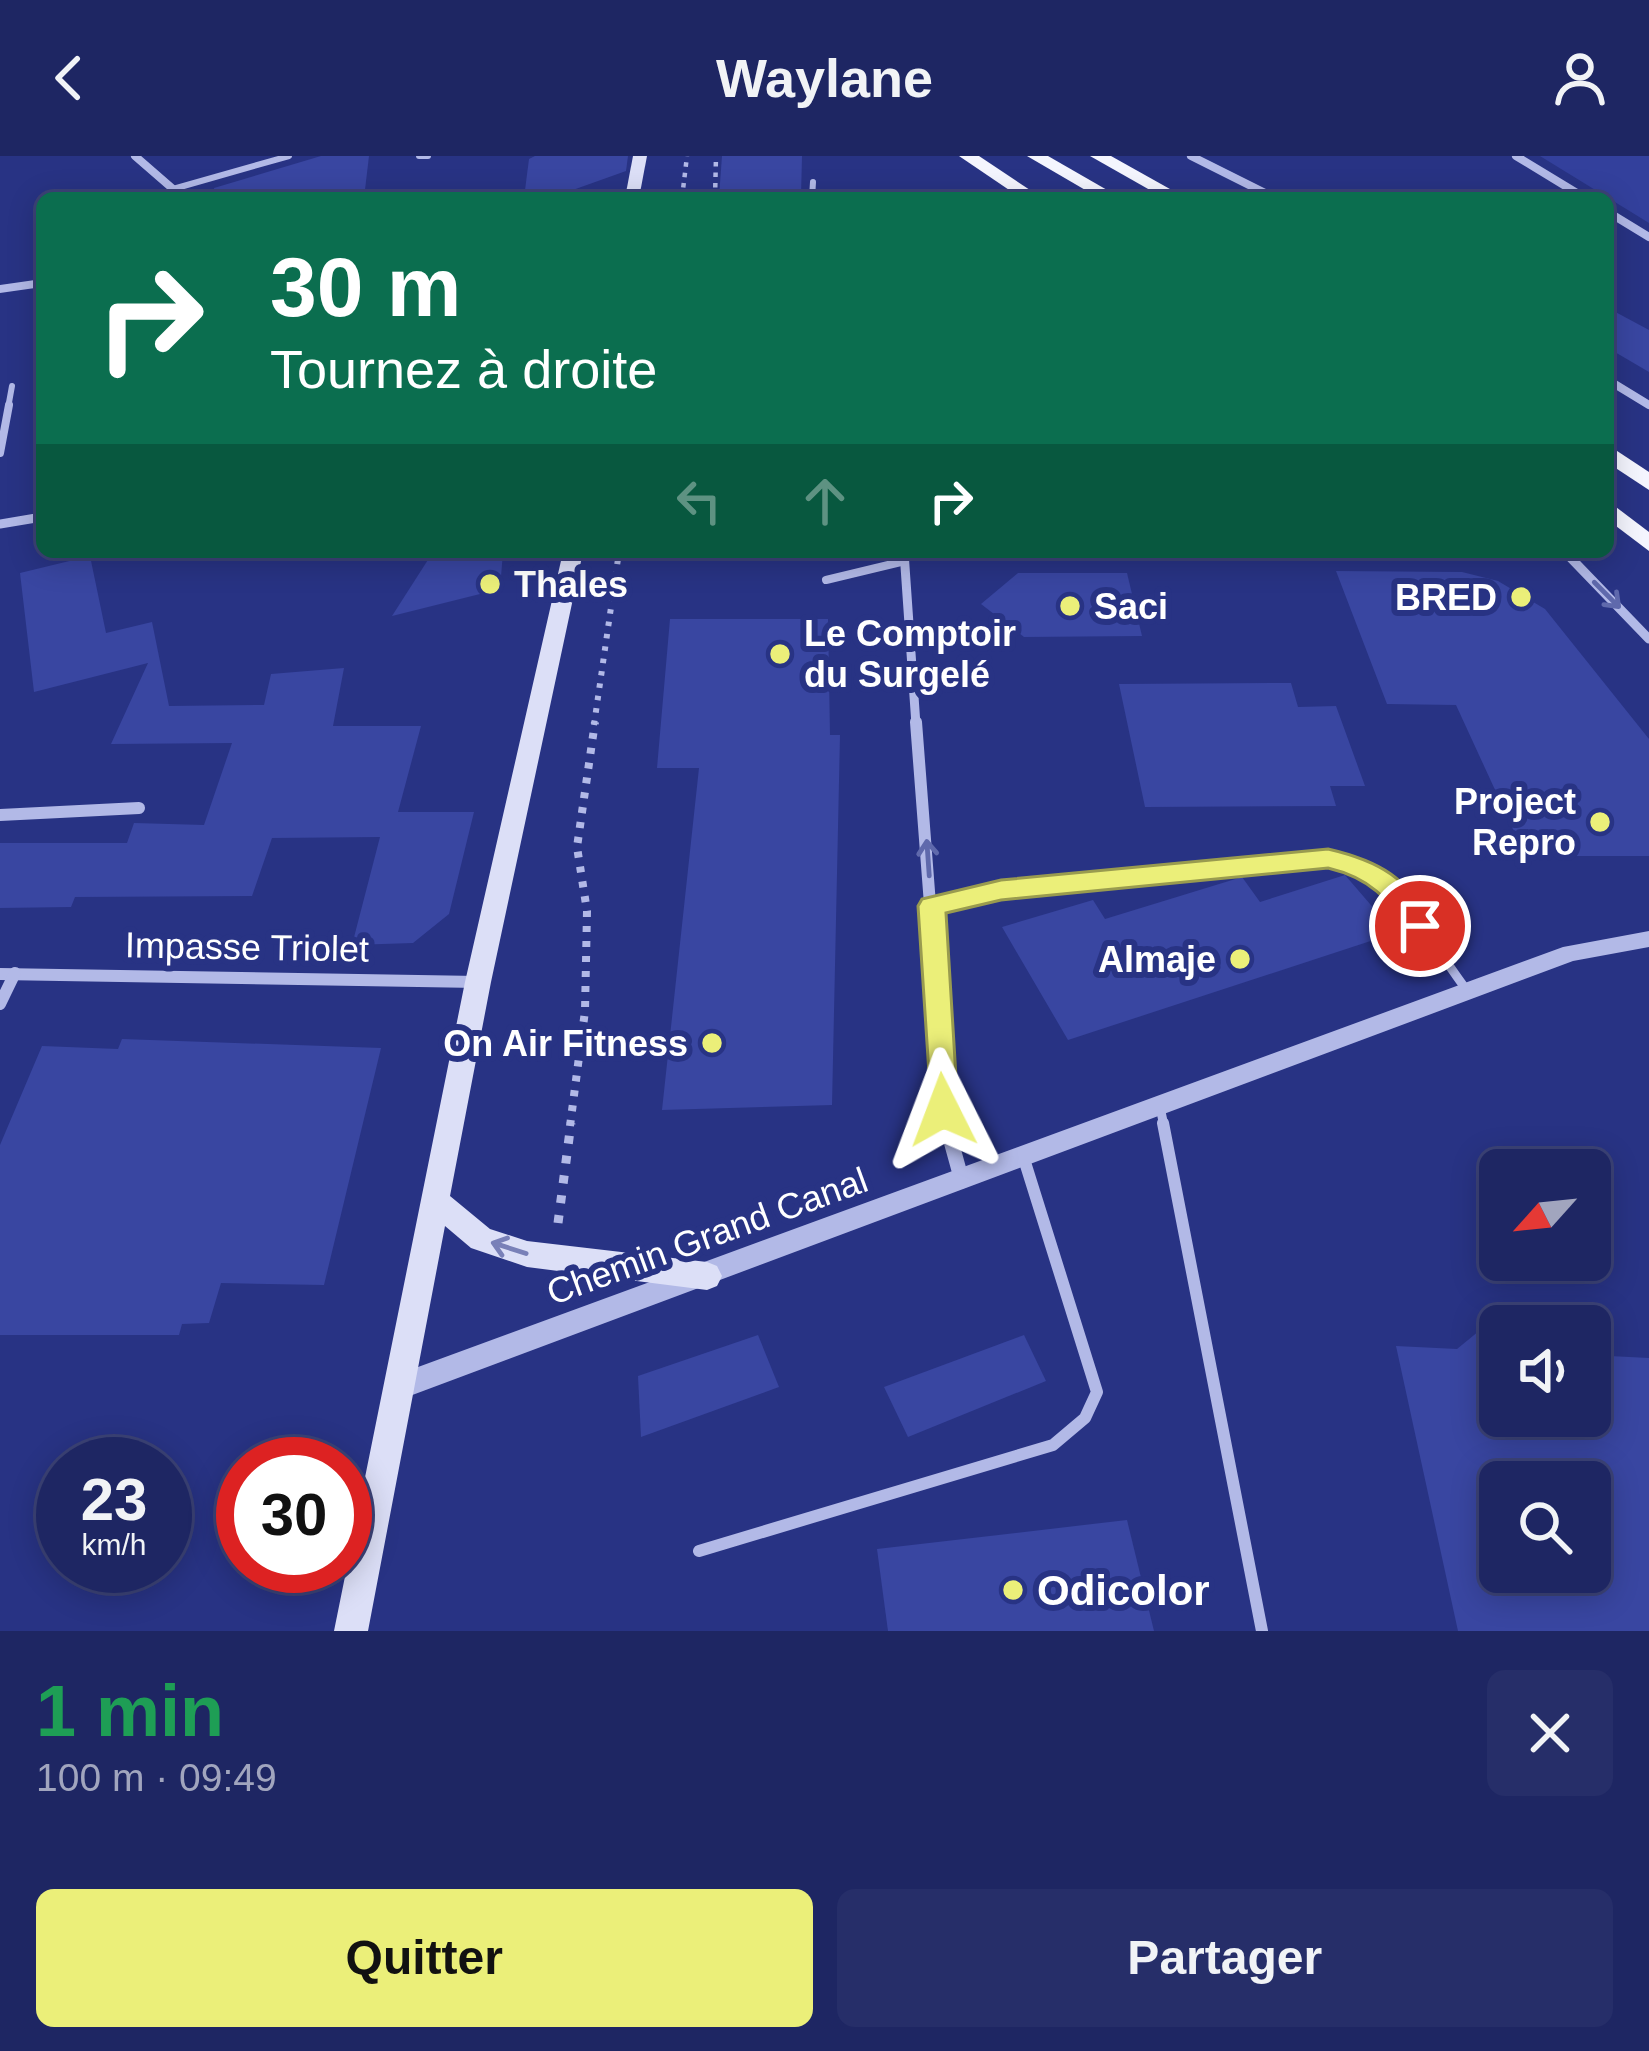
<!DOCTYPE html>
<html lang="fr">
<meta charset="utf-8">
<style>
body{margin:0;font-family:Helvetica,sans-serif;background:#262e69;color:#f1f3f6;height:100vh;display:flex;flex-direction:column;font-size:45px;white-space:nowrap}
*{box-sizing:border-box;margin:0}
p{font-size:39px;color:#a1a5be}
.icon{flex:none;width:66px;height:66px;fill:none;stroke:currentColor;stroke-width:2;stroke-linecap:round;stroke-linejoin:round}
.map{position:relative;height:1475px;overflow:hidden}
.sheet{display:flex;flex-direction:column;background:#1e2663;flex:1}
.sheet>*{flex:none}
.hud{position:absolute;left:36px;top:36px;width:1578px;height:366px;border-radius:18px;box-shadow:0 6px 30px #0003,0 0 0 3px #3c4378;background:#0b6e4f;color:#fff;overflow:hidden}
.needle{width:78px;rotate:243deg}
.fabs{position:absolute;left:1479px;top:993px;display:grid;gap:24px}
.fabs a{display:grid;place-items:center;width:132px;height:132px;border-radius:18px;background:#1e2663;box-shadow:0 6px 30px #0003,0 0 0 3px #3c4378;font-size:60px}
.speed{position:absolute;left:36px;top:1281px;display:flex;gap:24px;font-size:60px;font-weight:700;text-align:center}
.speed>*{display:grid;place-content:center;width:156px;height:156px;border-radius:50%;background:#1e2663;box-shadow:0 6px 30px #0003,0 0 0 3px #3c4378;line-height:1}
.speed small{font-size:30px;font-weight:400}
.speed .limit{border:18px solid #d22;background:#fff;color:#111}
.pin{position:absolute;display:grid;place-items:center;width:102px;height:102px;color:#fff;margin:-51px;border:6px solid #fff;border-radius:50%;box-shadow:0 3px 12px #0007}
.me{position:absolute;width:132px;margin:-66px;rotate:357deg;stroke-linejoin:round;filter:drop-shadow(0 0 9px #0008)}
.turn{display:flex;align-items:center;gap:42px;height:252px;padding:0 36px;font-size:54px}
.turn .icon{width:156px;height:156px;stroke-width:2.5}
.turn b{display:block;font-size:84px;line-height:102px}
.lanes{display:flex;align-items:center;height:114px;padding:0 36px;background:#0003;justify-content:center;gap:60px;direction:ltr}
.lanes .off{opacity:.35}
.round{display:grid;place-items:center;flex:none;width:126px;height:126px;border-radius:18px;background:#262e69}
.headline{display:flex;align-items:center;justify-content:space-between;height:204px;padding:0 36px}
h1{font-size:72px;font-weight:600;line-height:90px;color:#1e9e55}
.primary-button{display:flex;gap:24px;margin-top:auto;padding:24px 36px}
.primary-button a{flex:1;height:138px;border-radius:18px;background:#ebef79;color:#111;font-size:48px;font-weight:600;line-height:138px;text-align:center}
.primary-button a+a{background:#262e69;color:#f1f3f6}
header{display:flex;justify-content:space-between;align-items:center;height:156px;padding:0 36px;background:#1e2663;font-size:54px;font-weight:600}
.map>svg:first-child{display:block}
.green{fill:#33409c}
.building{fill:#3946a1;fill-rule:evenodd}
.lines{fill:none;stroke-linecap:round;stroke-linejoin:round}
.path-far3{stroke:#b2b9e7;stroke-width:4.5;stroke-dasharray:4.5 6;stroke-linecap:butt}
.path-far2{stroke:#b2b9e7;stroke-width:6;stroke-dasharray:4.5 8;stroke-linecap:butt}
.path-far1{stroke:#b2b9e7;stroke-width:8;stroke-dasharray:6 9;stroke-linecap:butt}
.path{stroke:#b2b9e7;stroke-width:9;stroke-dasharray:8 12;stroke-linecap:butt}
.service-far3{stroke:#b2b9e7;stroke-width:6}
.service-far2{stroke:#b2b9e7;stroke-width:8}
.service-far1{stroke:#b2b9e7;stroke-width:9}
.service{stroke:#b2b9e7;stroke-width:12}
.minor-far3{stroke:#b2b9e7;stroke-width:8}
.minor-far2{stroke:#b2b9e7;stroke-width:9}
.minor-far1{stroke:#b2b9e7;stroke-width:12}
.minor{stroke:#b2b9e7;stroke-width:15}
.tertiary{fill:#b2b9e7;fill-rule:evenodd}
.secondary{fill:#dcdff7;fill-rule:evenodd}
.primary{fill:#f4f5fe;fill-rule:evenodd}
.oneway{stroke:#5f69ac}
.oneway2{stroke:#7980b8}
.route{fill:#ebef79;stroke:#999b4f;stroke-width:3}
.poi-dot{fill:#ebef79;stroke:#283384;stroke-width:4.5}
.labels{text-anchor:middle;dominant-baseline:central;stroke-width:12;stroke-linejoin:round;paint-order:stroke}
.poi-label{font-size:36px;font-weight:bold;fill:#fff;stroke:#283384;text-anchor:end}
.street-label{font-size:36px;fill:#fff;stroke:#283384}
.near-poi-label{font-size:42px;font-weight:bold;fill:#fff;stroke:#283384;text-anchor:start}
</style>
<header><svg class="icon" aria-label="back" viewBox="0 0 24 24"><path d="M15 5l-7 7 7 7"/></svg>Waylane<svg class="icon" aria-label="person" viewBox="0 0 24 24"><circle cx="12" cy="8" r="4"/><path d="M4 21q1-7 8-7t8 7"/></svg></header>
<div class="map">
<svg width="1649" height="1475" viewBox="0 0 1649 1475">
<rect width="100%" height="100%" fill="#283384"/>
<!-- green -->
<polygon class="green" points="1540,0 1649,0 1649,67"/>
<!-- building -->
<g class="building">
<polygon points="321,0 369,0 364,42 215,42 214,32"/>
<polygon points="535,0 628,0 626,15 556,40 524,42 529,3"/>
<polygon points="722,0 802,0 801,40 719,41"/>
<polygon points="1608,152 1649,174 1649,216 1608,192"/>
<polygon points="433,396 503,396 500,433 392,460"/>
<polygon points="90,400 106,477 152,466 169,550 264,549 271,518 344,512 333,570 421,570 398,656 474,656 449,758 413,787 352,789 380,681 272,682 252,740 75,741 71,751 0,752 0,687 127,687 134,667 204,669 232,587 111,588 148,507 34,536 20,417"/>
<polygon points="1336,415 1462,416 1498,425 1545,453 1649,583 1649,700 1526,700 1510,667 1568,649 1502,649 1456,549 1387,548"/>
<polygon points="1018,417 1127,417 1142,480 1024,481 981,448"/>
<polygon points="670,463 828,463 830,579 840,579 832,949 662,954 699,612 657,612"/>
<polygon points="1291,527 1298,551 1336,550 1365,630 1330,630 1336,650 1145,651 1119,528"/>
<polygon points="1345,719 1395,777 1068,884 1002,771 1093,744 1105,763 1242,721 1260,746"/>
<polygon points="122,883 381,892 324,1129 221,1127 209,1167 182,1168 179,1179 0,1179 0,989 42,890 118,893"/>
<path d="M 1479,1175 L 1500,1188 L 1500,1260 L 1590,1260 L 1590,1199 L 1649,1202 L 1649,1475 L 1458,1475 L 1396,1190 L 1457,1193 ZM 1500,1326 L 1590,1326 L 1590,1416 L 1500,1416 Z"/>
<polygon points="758,1179 779,1231 641,1281 638,1220"/>
<polygon points="1024,1179 1046,1225 908,1281 884,1231"/>
<polygon points="1127,1364 1154,1475 888,1475 877,1393"/>
</g>
<g class="lines">
<!-- path-far3 -->
<g class="path-far3">
<polyline points="682,42 687,0"/>
<polyline points="715,42 716,0"/>
</g>
<!-- path-far2 -->
<g class="path-far2">
<polyline points="1492,396 1497,403"/>
<polyline points="594,569 619,396"/>
</g>
<!-- path-far1 -->
<polyline class="path-far1" points="570,970 585,855 587,755 577,691 595,566"/>
<!-- path -->
<polyline class="path" points="558,1067 571,967"/>
<!-- service-far3 -->
<g class="service-far3">
<polyline points="419,0 428,0"/>
<polyline points="173,33 289,0"/>
<polyline points="812,42 813,26"/>
<polyline points="8,252 12,230"/>
</g>
<!-- service-far2 -->
<g class="service-far2">
<polyline points="0,297 9,249"/>
<polyline points="826,424 905,405"/>
</g>
<!-- service-far1 -->
<g class="service-far1">
<path d="M 932,750 L 1002,734 L 1328,703 C 1405,727 1423,776 1468,836"/>
<polyline points="1160,951 1164,970"/>
</g>
<!-- service -->
<g class="service">
<polyline points="1163,967 1262,1475"/>
<polyline points="699,1395 1053,1289 1085,1262 1097,1236 1024,1003"/>
</g>
<!-- minor-far3 -->
<g class="minor-far3">
<polyline points="135,0 173,33 170,42"/>
<polyline points="1191,0 1275,42"/>
<polyline points="1516,0 1585,42"/>
<polyline points="1608,56 1649,81"/>
<polyline points="1608,224 1649,249"/>
</g>
<!-- minor-far2 -->
<g class="minor-far2">
<polyline points="0,368 42,361"/>
<polyline points="904,396 916,569"/>
<polyline points="1565,396 1649,483"/>
</g>
<!-- minor-far1 -->
<g class="minor-far1">
<polyline points="916,566 947,970"/>
<polyline points="0,659 139,652"/>
<polyline points="0,818 478,826"/>
<polyline points="0,848 15,817"/>
</g>
<!-- minor -->
<polyline class="minor" points="946,967 962,1025"/>
<!-- tertiary -->
<g class="tertiary">
<polygon points="42,123 42,131 0,137 0,129"/>
<polygon points="1649,775 1649,791 1573,805 399,1244 389,1240 385,1231 389,1222 399,1218 1563,791"/>
</g>
<!-- secondary -->
<g class="secondary">
<polygon points="633,0 647,0 639,42 625,42"/>
<polygon points="563,396 583,396 491,826 450,1040 490,1073 527,1085 707,1106 717,1110 722,1120 717,1130 707,1134 527,1111 471,1092 445,1070 368,1475 334,1475 465,826"/>
</g>
<!-- primary -->
<g class="primary">
<polygon points="959,0 979,0 1042,42 1021,42"/>
<polygon points="1027,0 1048,0 1121,42 1099,42"/>
<polygon points="1090,0 1111,0 1186,42 1164,42"/>
<polygon points="1608,289 1649,316 1649,334 1608,307"/>
<polygon points="1608,345 1649,376 1649,395 1608,364"/>
</g>
</g>
<!-- one-way arrows -->
<defs><path id="oneway-shaft" d="M-6 0H5M1.5-3L5.5 0L1.5 3" fill="none" stroke-width="1.6" stroke-linecap="round" stroke-linejoin="round" transform="scale(3)"/></defs>
<g class="oneway">
<use href="#oneway-shaft" transform="translate(1607 439) rotate(45)"/>
<use href="#oneway-shaft" transform="translate(928 702) rotate(-94)"/>
</g>
<use class="oneway2" href="#oneway-shaft" transform="translate(509 1092) rotate(-162)"/>
<!-- route -->
<path class="route" d="M 1328,693 C 1380,705 1408,722 1434,770 L 1430,777 L 1410,777 C 1388,742 1370,722 1328,712 L 1001,744 L 946,757 L 958,954 L 953,963 L 932,963 L 918,750 L 922,743 L 1001,724 Z"/>
<!-- markers -->
<g class="poi-dot">
<circle cx="490" cy="428" r="12"/>
<circle cx="1521" cy="441" r="12"/>
<circle cx="1070" cy="450" r="12"/>
<circle cx="780" cy="498" r="12"/>
<circle cx="1600" cy="666" r="12"/>
<circle cx="1240" cy="803" r="12"/>
<circle cx="712" cy="887" r="12"/>
<circle cx="1013" cy="1434" r="12"/>
</g>
<g class="labels">
<!-- poi labels -->
<g class="poi-label">
<text x="514" y="428" text-anchor="start">Thales</text>
<text x="1497" y="441">BRED</text>
<text x="1094" y="450" text-anchor="start">Saci</text>
<text x="804" y="477" text-anchor="start">Le Comptoir<tspan x="804" dy="41">du Surgelé</tspan></text>
<text x="1576" y="645">Project<tspan x="1576" dy="41">Repro</tspan></text>
<text x="1216" y="803">Almaje</text>
<text x="688" y="887">On Air Fitness</text>
</g>
<!-- street labels -->
<g class="street-label">
<text transform="translate(247 791) rotate(1)">Impasse Triolet</text>
<text transform="translate(707 1080) rotate(-20)">Chemin Grand Canal</text>
</g>
<!-- near-poi labels -->
<g class="near-poi-label">
<text x="1037" y="1434">Odicolor</text>
</g>
</g>
</svg>
<div class="fabs">
<a><svg class="needle" viewBox="-14 -14 28 28"><path d="M0-13l5 13h-10z" fill="#e53935"/><path d="M0 13l5-13h-10z" fill="#a1a5be"/></svg></a>
<a><svg class="icon" aria-label="sound" viewBox="0 0 24 24"><path d="M4 9h4l5-4v14l-5-4H4zM17 9q2 3 0 6"/></svg></a>
<a><svg class="icon" aria-label="search" viewBox="0 0 24 24"><circle cx="10" cy="10" r="6"/><path d="M15 15l6 6"/></svg></a>
</div>
<div class="speed"><div>23<small>km/h</small></div><div class="limit">30</div></div>
<div class="pin" style="left:1420px;top:770px;background:#d93025"><svg class="icon" aria-label="arrive" viewBox="0 0 24 24"><path d="M6 21V4h12l-3 4 3 4H6"/></svg></div>
<svg class="me" style="left:943px;top:954px" viewBox="-20 -20 40 40"><path d="M0-17L14 15 0 8-14 15z" fill="#ebef79" stroke="#fff" stroke-width="4"/></svg>
<div class="hud">
<div class="turn"><svg class="icon" aria-label="right" viewBox="0 0 24 24"><path d="M7 20v-9h11M14 6l5 5-5 5"/></svg><div><b>30 m</b>Tournez à droite</div></div>
<div class="lanes"><svg class="icon off" aria-label="left" viewBox="0 0 24 24"><path d="M17 20v-9H6M10 6l-5 5 5 5"/></svg><svg class="icon off" aria-label="ahead" viewBox="0 0 24 24"><path d="M12 20V5M6 11l6-6 6 6"/></svg><svg class="icon" aria-label="right" viewBox="0 0 24 24"><path d="M7 20v-9h11M14 6l5 5-5 5"/></svg></div>
</div>
</div>
<section class="sheet">
<div class="headline"><div><h1>1 min</h1><p>100 m · 09:49</p></div><a class="round"><svg class="icon" aria-label="close" viewBox="0 0 24 24"><path d="M6 6l12 12M18 6L6 18"/></svg></a></div>
<div class="primary-button"><a>Quitter</a><a>Partager</a></div>
</section>
